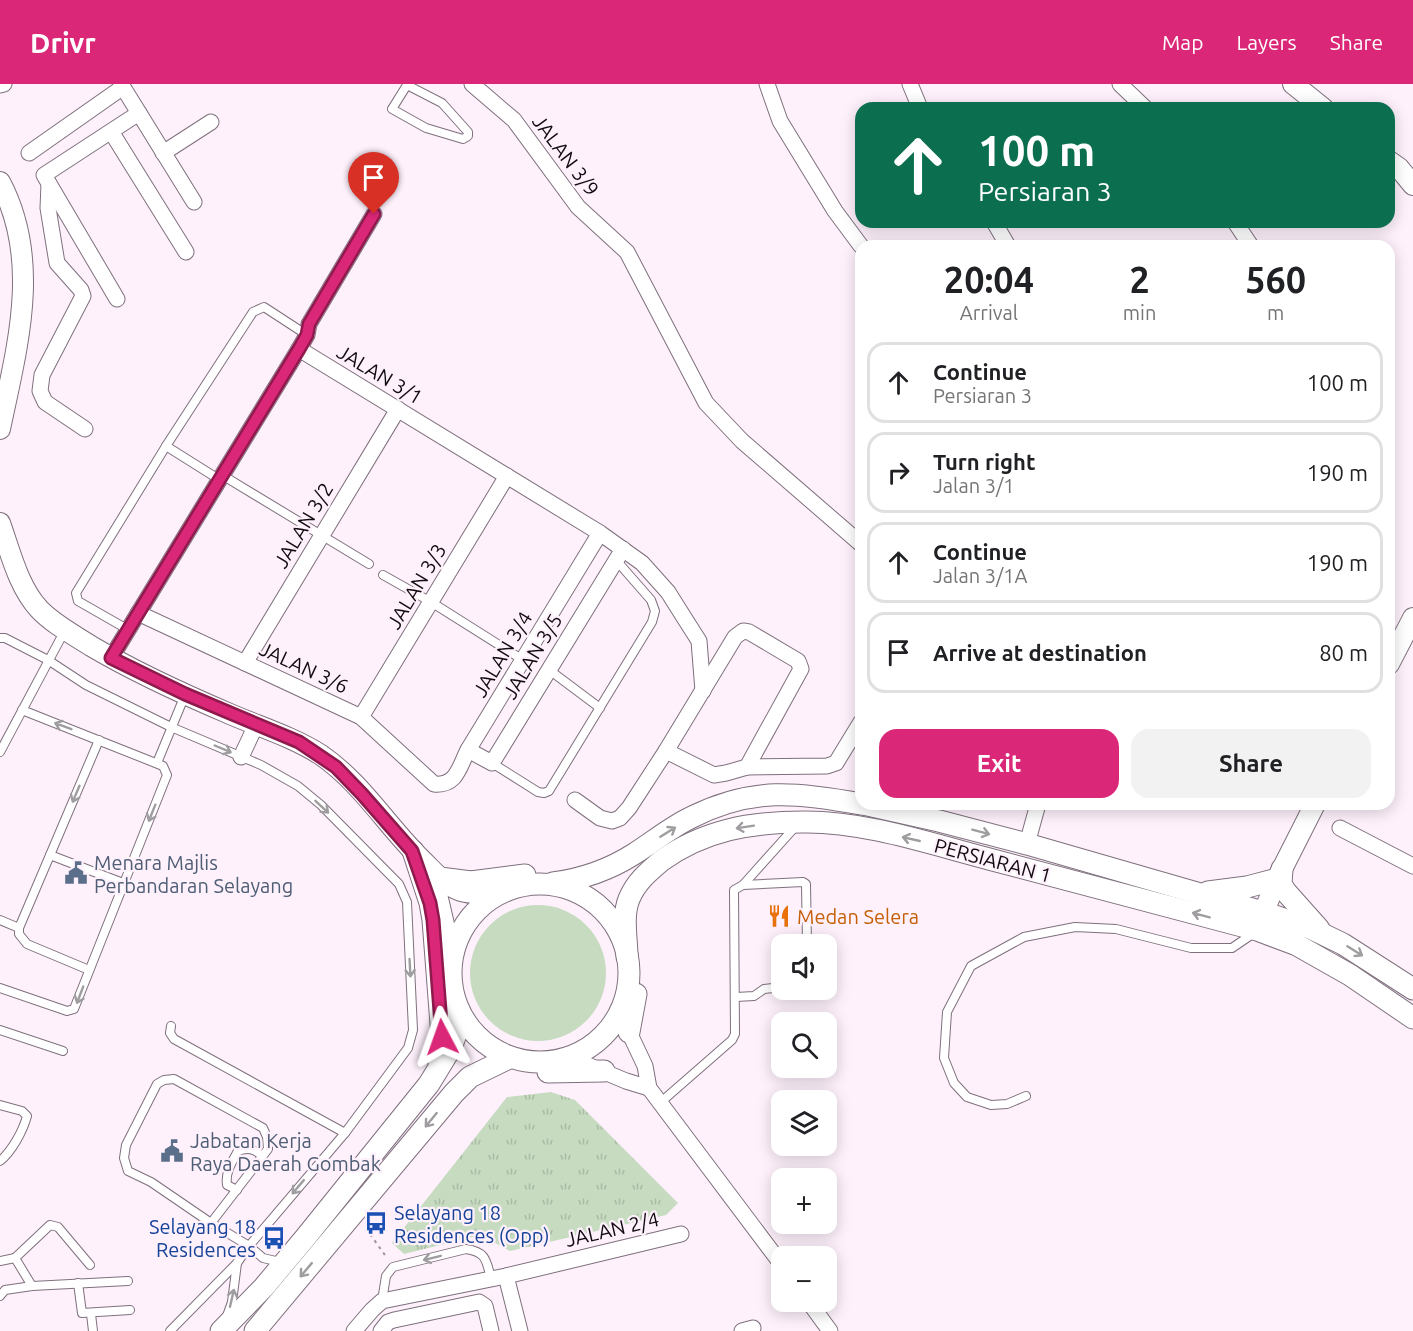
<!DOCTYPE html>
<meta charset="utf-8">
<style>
body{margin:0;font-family:Ubuntu,sans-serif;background:#f2f2f2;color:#202124;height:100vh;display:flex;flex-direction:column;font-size:22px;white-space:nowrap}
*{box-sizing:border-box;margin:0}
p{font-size:20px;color:#757577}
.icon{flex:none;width:33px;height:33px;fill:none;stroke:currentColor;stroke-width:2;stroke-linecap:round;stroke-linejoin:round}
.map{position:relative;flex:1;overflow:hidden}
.drawer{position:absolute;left:855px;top:156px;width:540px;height:570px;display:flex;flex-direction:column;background:#fff;border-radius:18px;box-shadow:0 3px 15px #0003}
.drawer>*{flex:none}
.hud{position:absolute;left:855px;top:18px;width:540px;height:126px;border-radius:18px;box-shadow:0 3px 15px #0003;background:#0b6e4f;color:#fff;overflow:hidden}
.buttons{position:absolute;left:771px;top:850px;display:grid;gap:12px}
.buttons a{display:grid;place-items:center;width:66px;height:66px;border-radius:12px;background:#fff;box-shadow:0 3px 15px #0003;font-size:30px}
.pin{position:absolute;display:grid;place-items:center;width:51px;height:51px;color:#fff;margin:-62px -26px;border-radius:50% 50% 50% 0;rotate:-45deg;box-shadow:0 0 6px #0007}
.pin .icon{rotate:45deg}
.me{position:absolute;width:66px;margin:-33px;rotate:356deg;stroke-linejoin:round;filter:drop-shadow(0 0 4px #0008)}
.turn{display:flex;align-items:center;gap:21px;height:126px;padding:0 24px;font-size:27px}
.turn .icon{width:78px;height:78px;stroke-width:2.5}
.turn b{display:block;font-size:42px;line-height:51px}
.eta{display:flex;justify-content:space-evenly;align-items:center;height:102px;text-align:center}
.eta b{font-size:36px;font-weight:700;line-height:42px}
.button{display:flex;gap:12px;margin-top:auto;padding:12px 24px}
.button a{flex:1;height:69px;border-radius:18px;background:#db2777;color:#fff;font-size:24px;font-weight:700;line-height:69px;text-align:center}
.button a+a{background:#f2f2f2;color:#202124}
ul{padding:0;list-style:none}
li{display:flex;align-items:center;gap:18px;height:81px;margin:0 12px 9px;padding:0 12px;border:3px solid #e0e0e0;border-radius:18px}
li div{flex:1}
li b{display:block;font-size:22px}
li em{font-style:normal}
header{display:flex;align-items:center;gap:36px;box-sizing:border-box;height:84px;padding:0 30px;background:#db2777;color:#fff}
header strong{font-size:28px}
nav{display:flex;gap:33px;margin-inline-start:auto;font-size:21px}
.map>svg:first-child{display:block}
.green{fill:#c6dbc0}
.park{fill:url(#park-tufts)}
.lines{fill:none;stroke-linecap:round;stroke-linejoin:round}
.service-casing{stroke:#7e707d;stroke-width:10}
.minor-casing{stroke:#7e707d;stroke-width:17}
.tertiary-casing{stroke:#7e707d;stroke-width:22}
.secondary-casing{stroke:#7e707d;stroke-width:23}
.path{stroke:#9d949c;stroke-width:2;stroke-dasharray:3 4.5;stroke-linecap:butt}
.service{stroke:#fff;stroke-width:8}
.minor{stroke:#fff;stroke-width:15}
.tertiary{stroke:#fff;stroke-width:20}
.secondary{stroke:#fff;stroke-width:21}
.oneway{stroke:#9f9d9f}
.route-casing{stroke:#8e194d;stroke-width:15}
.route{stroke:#db2777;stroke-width:10}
.labels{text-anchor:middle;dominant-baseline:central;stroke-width:4.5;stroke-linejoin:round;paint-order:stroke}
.street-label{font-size:20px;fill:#100b0f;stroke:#fef1fc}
.service-label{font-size:20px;fill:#4e5e75;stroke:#fef1fc;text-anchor:start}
.food-label{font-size:20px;fill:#c56008;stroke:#fef1fc;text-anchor:start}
.transit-label{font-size:20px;fill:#164399;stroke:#fef1fc;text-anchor:start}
</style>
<header>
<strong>Drivr</strong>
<nav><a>Map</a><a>Layers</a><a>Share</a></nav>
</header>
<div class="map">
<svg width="1413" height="1247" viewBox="0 0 1413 1247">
<defs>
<pattern id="park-tufts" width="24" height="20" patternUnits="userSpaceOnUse" patternTransform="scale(1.5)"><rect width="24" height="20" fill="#c6dbc0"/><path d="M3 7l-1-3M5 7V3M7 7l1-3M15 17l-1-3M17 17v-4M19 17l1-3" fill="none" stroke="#a9bba4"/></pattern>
</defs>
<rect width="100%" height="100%" fill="#fef1fc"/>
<!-- green -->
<circle class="green" cx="538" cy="889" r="68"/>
<!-- park -->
<polygon class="park" points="551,1008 575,1016 678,1119 666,1131 510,1167 481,1151 404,1170 392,1159 507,1013"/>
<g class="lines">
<!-- service casing -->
<g class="service-casing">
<g id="service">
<polyline points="407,1 442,19 468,48 468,52 463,55 426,44 392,25 407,1 407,0"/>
<polyline points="166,362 220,396"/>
<polyline points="222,391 369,480"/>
<polyline points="383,491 431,518 523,576"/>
<polyline points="127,545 78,517 76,509 166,362 253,228 264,223 307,251"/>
<polyline points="0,554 5,554 48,576 86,601 171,643 261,681 298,702 321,721 399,800 407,818 413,946 408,964 345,1049 249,1162 237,1179 170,1247"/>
<polyline points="548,585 600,624"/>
<polyline points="0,668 64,548"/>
<polyline points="157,679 185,611"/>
<polyline points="492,679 538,708 544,709 549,707 652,538 655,527 651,516 616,476"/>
<polyline points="50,771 123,799"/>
<polyline points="743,801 803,798 806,800 807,861"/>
<polyline points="0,836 19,844"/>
<polyline points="89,886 27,860 19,850 19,844 99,656"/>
<polyline points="0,904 67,927 74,925 167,691 163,682 22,626"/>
<polyline points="736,913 754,912 764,905 782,903"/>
<polyline points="171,942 170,949 174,955 345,1049"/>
<polyline points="0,946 63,967"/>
<polyline points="1026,1012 1007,1020 991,1021 967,1013 954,999 944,974 947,928 971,882 1024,853 1075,843 1116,845 1191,864 1232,864 1254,849"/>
<polyline points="661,1018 732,956 735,950 734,806 743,801 795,743"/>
<path d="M 0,1021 L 22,1027 L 27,1032 C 23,1047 12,1067 0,1077"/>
<path d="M 237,1106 L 227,1101 C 225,1088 232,1078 238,1067 C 248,1063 255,1065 262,1072"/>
<polyline points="211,1139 268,1065 267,1053 263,1044 174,995 164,996 157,1000 126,1061 124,1074 128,1087 151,1098 211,1139 249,1162 263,1174 280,1178"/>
<polyline points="0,1177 15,1174"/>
<polyline points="78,1199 82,1229 130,1226"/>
<polyline points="32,1202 15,1174 50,1141 58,1143 90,1181"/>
<polyline points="0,1212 5,1206 32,1202 128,1197"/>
<path d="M 382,1217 L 386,1192 L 393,1183 L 466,1165 C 487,1168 486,1177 491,1194"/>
<polyline points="91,1230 93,1247"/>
<polyline points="227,1232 232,1218 237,1179"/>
</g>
</g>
<!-- minor casing -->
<g class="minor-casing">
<g id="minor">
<polyline points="121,0 194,118"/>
<polyline points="472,0 514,36 578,123 627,168 706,319 742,357 861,460"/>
<polyline points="767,0 780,37 835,127 861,162"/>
<polyline points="910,0 920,24"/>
<polyline points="1120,0 1145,24"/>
<polyline points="0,1 4,0"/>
<polyline points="112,49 186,168"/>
<polyline points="29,69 123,3"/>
<polyline points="163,69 211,38"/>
<polyline points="49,100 48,124 57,179 81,206 83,212 42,291 40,307 45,318 85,345"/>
<polyline points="994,138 1008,162"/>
<polyline points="1235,138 1251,162"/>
<polyline points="117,215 44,91 139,29"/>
<polyline points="299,265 600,449 642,479 668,508 685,535 699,557 703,607"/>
<path d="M 138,529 L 361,633 L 434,700 C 457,702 459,683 468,666 L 600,449"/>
<polyline points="111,574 299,265 307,251 309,240 374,130"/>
<polyline points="245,579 398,325"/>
<polyline points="361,633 507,392"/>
<polyline points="468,666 492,679 623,465"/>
<polyline points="666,667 714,691 726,689 747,683 827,682 836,679 861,638"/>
<polyline points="241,673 256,641"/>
<polyline points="575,716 600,734 612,737 620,734 629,724 666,667 735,553 743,547 749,548 798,577 801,585 747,683"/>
<polyline points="1340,744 1413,782"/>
<polyline points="1027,760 1038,720"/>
<polyline points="627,938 629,948 645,982 649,1004 782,1181"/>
<polyline points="571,974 626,997 649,1004"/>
<polyline points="506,1192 520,1247"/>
<polyline points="809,1218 830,1247"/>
<polyline points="354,1247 372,1226 382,1217 506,1192 681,1150"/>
<polyline points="381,1247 388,1238 394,1236 479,1218 485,1222 491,1247"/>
<polyline points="742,1247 753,1244"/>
</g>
</g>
<!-- tertiary casing -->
<g class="tertiary-casing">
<g id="tertiary">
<polyline points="1293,0 1323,24"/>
<polyline points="1389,77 1399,84 1413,101"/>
<path d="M 0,98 C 42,177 17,263 0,345"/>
<path d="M 0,439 C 10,467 18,502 39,525 C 53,540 74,551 91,562 C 135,588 183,610 230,630 C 260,643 293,653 321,671 C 362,699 389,745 425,779 C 435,789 446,802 461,807 C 474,811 492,808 506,807"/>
<polyline points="1389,580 1413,534"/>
<polyline points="436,806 452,875"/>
<polyline points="1258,843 1277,795 1315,720"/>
</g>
</g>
<!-- secondary casing -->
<g class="secondary-casing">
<g id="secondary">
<polyline points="863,720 939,737 1027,760 1263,828 1310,844 1343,860 1413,905"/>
<polyline points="413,767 430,819 433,836 442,953 438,975"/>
<polyline points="1282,785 1281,800 1286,808 1319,845"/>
<polyline points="440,794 471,798 525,791"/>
<path d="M 553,799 C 583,795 609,786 634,770 C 653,758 671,743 692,733 C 752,703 797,708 861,720"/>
<circle cx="540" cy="889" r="89"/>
<polyline points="1208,808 1247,803 1277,795"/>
<path d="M 627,873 C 627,855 622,832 629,815 C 636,798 648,788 661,777 C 704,746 751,738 803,738 C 864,737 931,760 989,775 C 1079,799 1168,823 1257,846 L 1297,861 L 1350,891 L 1413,934"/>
<polyline points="629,948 636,910"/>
<polyline points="548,988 604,987"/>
<polyline points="221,1247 264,1203 305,1154 429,1000 451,964 462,933"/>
<polyline points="255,1247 454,1009 470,993 509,974"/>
</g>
</g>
<!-- path -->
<polyline class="path" points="374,1144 370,1150 387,1174"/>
<!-- service -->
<use href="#service" class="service"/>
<!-- minor -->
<use href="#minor" class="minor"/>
<!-- tertiary -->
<use href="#tertiary" class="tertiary"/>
<!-- secondary -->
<use href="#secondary" class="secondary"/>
</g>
<!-- one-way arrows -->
<defs><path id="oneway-shaft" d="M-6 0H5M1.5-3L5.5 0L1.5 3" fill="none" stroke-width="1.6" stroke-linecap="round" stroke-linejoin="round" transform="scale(1.5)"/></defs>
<g class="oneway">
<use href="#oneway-shaft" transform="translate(63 642) rotate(-159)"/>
<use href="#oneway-shaft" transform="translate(223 665) rotate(23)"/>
<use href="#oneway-shaft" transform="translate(76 710) rotate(113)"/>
<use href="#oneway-shaft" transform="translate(322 723) rotate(43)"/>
<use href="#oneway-shaft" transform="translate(152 729) rotate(112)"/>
<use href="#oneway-shaft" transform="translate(745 743) rotate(171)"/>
<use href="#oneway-shaft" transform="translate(668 748) rotate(-32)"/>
<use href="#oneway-shaft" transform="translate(981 748) rotate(15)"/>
<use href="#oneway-shaft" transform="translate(911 755) rotate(-167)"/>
<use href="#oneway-shaft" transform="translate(1201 831) rotate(-165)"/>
<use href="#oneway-shaft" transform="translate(1355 867) rotate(32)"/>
<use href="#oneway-shaft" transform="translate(410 884) rotate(87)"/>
<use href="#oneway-shaft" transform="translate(80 911) rotate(111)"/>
<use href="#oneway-shaft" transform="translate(431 1036) rotate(129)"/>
<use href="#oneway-shaft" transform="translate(298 1103) rotate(130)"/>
<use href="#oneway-shaft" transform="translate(432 1174) rotate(166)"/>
<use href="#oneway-shaft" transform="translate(306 1186) rotate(130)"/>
<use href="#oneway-shaft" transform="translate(232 1214) rotate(-77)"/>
</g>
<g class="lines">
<!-- route casing -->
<g class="route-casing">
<polyline id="route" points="374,130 309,240 307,251 299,265 111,574 185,610 299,658 336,683 362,710 412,767 430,819 433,836 442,953"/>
</g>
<!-- route -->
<use href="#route" class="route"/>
</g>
<!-- icons -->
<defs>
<g id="civic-bare" transform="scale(1.8)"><path d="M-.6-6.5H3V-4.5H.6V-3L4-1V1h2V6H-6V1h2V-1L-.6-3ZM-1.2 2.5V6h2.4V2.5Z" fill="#5c6f8a" stroke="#fef1fc" stroke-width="2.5" paint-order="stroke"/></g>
<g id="restaurant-bare" transform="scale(1.8)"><path d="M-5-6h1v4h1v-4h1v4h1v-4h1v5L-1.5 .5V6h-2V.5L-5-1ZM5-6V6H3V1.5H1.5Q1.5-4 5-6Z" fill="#e8710a" stroke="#fef1fc" stroke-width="2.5" paint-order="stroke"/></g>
<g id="bus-bare" transform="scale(1.8)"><path d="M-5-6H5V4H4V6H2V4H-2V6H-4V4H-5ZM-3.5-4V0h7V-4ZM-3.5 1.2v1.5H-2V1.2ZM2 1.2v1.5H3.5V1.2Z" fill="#1a4fb4" stroke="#fef1fc" stroke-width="2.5" paint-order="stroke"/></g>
</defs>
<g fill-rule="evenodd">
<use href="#civic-bare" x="76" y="789"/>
<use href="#restaurant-bare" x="779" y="832"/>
<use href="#civic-bare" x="172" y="1067"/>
<use href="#bus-bare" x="376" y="1139"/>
<use href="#bus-bare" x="274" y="1154"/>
</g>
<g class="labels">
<!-- street labels -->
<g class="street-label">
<text transform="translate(566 71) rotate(53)">JALAN 3/9</text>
<text transform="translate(380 290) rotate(31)">JALAN 3/1</text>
<text transform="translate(303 441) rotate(-59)">JALAN 3/2</text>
<text transform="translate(416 502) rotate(-59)">JALAN 3/3</text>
<text transform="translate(502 570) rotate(-59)">JALAN 3/4</text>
<text transform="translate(532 572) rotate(-59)">JALAN 3/5</text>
<text transform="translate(304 583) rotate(25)">JALAN 3/6</text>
<text transform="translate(993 776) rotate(15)">PERSIARAN 1</text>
<text transform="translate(612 1145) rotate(-13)">JALAN 2/4</text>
</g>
<!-- service labels -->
<g class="service-label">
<text x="94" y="778">Menara Majlis<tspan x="94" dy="23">Perbandaran Selayang</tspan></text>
<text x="190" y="1056">Jabatan Kerja<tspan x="190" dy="23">Raya Daerah Gombak</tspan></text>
</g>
<!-- food labels -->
<g class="food-label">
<text x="797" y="832">Medan Selera</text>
</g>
<!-- transit labels -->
<g class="transit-label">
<text x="394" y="1128">Selayang 18<tspan x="394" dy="23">Residences (Opp)</tspan></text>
<text x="256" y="1142" text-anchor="end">Selayang 18<tspan x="256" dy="23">Residences</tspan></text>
</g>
</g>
</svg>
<div class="buttons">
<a><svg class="icon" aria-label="sound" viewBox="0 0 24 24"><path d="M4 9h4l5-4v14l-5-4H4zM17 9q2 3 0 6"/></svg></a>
<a><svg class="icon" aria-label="search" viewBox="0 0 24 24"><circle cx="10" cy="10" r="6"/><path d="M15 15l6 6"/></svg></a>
<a><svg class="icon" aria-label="layers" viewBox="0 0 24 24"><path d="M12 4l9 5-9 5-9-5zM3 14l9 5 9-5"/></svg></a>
<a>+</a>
<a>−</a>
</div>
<div class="pin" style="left:374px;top:130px;background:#d93025"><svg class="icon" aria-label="arrive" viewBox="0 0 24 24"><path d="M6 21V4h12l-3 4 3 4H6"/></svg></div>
<svg class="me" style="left:442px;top:953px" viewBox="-20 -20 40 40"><path d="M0-17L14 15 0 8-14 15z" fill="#db2777" stroke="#fff" stroke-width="4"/></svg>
<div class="hud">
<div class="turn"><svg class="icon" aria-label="ahead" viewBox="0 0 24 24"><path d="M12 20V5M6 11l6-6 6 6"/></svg><div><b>100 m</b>Persiaran 3</div></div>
</div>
<section class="drawer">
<div class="eta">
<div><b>20:04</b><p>Arrival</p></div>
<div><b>2</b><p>min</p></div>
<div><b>560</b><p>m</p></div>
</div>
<ul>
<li><svg class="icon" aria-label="ahead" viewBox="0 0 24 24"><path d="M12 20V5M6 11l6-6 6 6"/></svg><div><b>Continue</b><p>Persiaran 3</p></div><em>100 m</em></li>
<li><svg class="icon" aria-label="right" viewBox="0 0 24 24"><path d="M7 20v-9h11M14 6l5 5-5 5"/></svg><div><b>Turn right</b><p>Jalan 3/1</p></div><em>190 m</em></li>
<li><svg class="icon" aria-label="ahead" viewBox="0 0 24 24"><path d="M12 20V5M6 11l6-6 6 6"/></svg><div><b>Continue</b><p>Jalan 3/1A</p></div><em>190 m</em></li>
<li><svg class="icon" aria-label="arrive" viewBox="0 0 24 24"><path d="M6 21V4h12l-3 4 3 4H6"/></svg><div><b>Arrive at destination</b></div><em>80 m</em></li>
</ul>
<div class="button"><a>Exit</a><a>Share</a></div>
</section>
</div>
